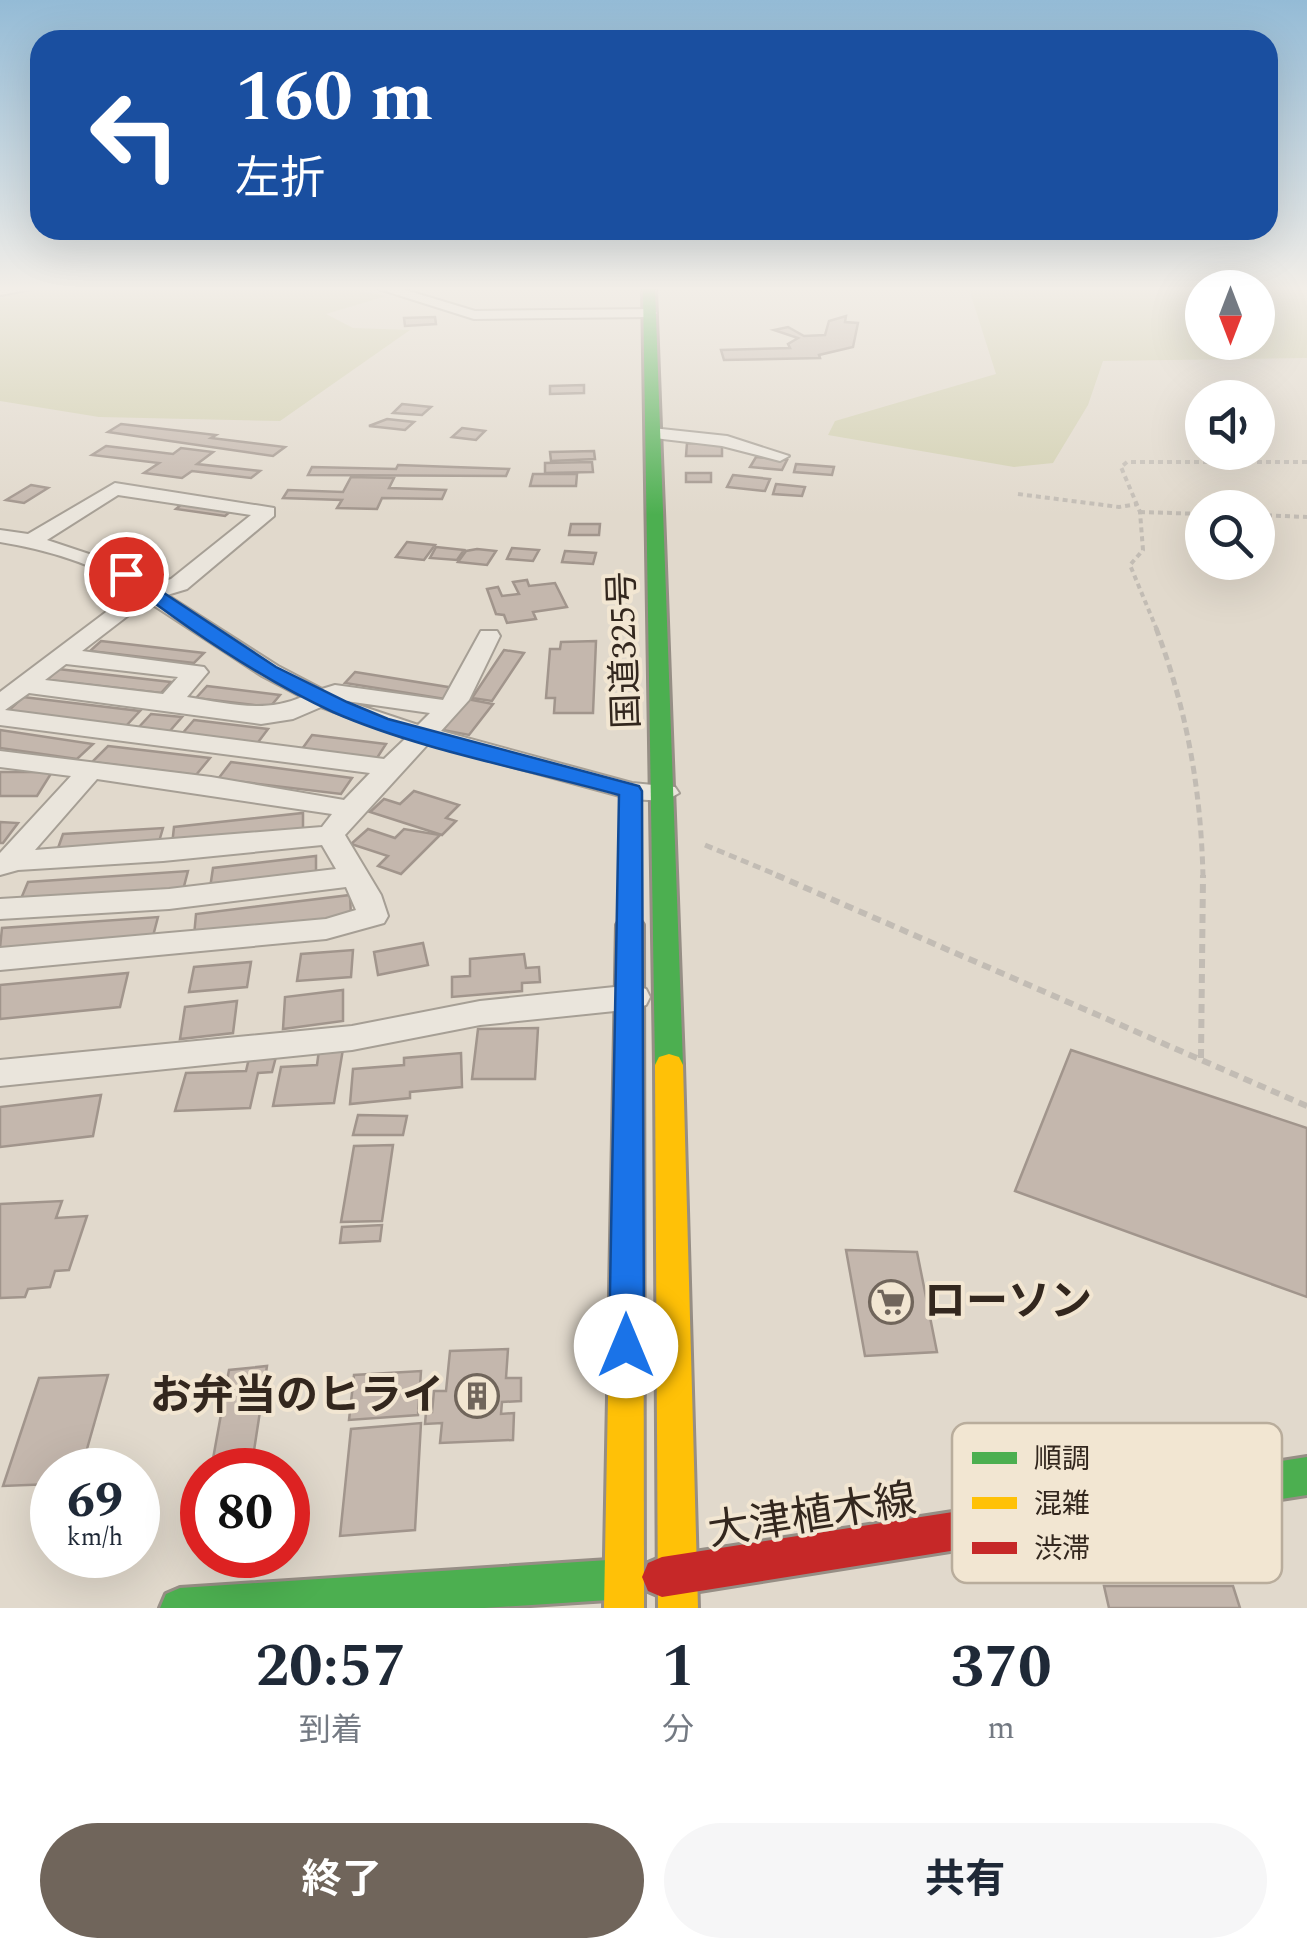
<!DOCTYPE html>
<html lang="ja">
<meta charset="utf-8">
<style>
body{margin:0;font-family:Spectral,"Noto Sans JP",serif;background:#f6f6f7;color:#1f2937;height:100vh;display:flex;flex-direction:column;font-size:38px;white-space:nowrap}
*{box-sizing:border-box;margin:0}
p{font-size:32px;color:#747a83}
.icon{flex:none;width:55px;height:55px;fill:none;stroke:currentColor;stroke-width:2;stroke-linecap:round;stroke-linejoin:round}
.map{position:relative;height:1608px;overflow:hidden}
.side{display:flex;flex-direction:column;background:#fff;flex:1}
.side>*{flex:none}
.hud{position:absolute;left:30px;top:30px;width:1248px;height:210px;border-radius:30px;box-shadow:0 10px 40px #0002;background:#1a4fa0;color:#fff;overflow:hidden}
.needle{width:65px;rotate:180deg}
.tools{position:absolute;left:1185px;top:270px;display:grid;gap:20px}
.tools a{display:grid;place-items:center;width:90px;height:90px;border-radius:50%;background:#fff;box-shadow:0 10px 40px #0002;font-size:50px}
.speed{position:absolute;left:30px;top:1448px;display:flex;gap:20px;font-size:50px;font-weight:700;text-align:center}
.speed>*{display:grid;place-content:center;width:130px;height:130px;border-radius:50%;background:#fff;box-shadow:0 10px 40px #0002;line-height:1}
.speed small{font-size:25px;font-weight:400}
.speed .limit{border:15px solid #d22;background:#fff;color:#111}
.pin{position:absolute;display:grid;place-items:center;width:85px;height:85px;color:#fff;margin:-42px;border:5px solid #fff;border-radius:50%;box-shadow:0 2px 10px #0007}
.me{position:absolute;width:110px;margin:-55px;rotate:0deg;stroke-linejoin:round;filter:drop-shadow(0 0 8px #0008)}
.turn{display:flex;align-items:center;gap:35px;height:210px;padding:0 40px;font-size:45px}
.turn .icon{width:130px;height:130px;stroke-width:2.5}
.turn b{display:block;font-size:70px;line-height:85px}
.eta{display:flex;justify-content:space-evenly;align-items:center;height:170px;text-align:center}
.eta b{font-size:60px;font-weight:700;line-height:70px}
.button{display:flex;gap:20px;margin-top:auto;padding:20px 40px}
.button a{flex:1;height:115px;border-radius:60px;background:#70655b;color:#fff;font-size:40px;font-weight:700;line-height:115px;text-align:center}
.button a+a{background:#f6f6f7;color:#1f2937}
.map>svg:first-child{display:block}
.green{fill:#d1cfaf}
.building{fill:#c4b7ad;stroke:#a1958c;stroke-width:2.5}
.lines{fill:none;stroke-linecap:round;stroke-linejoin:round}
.street-casing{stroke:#a69f95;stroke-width:4}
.fast-casing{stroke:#968e85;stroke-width:6}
.slow-casing{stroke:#968e85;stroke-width:6}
.jam-casing{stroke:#968e85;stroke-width:6}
.path-far2{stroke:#c2bcb4;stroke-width:4;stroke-dasharray:5 4;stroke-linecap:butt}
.path-far1{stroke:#c2bcb4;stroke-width:5;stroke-dasharray:8 5;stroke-linecap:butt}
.path{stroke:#c2bcb4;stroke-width:6;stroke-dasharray:9 6;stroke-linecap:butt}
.street{fill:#eae5dc;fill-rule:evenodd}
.fast{fill:#4caf50;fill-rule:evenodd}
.slow{fill:#ffc107;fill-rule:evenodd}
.jam{fill:#c62828;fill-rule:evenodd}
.route{fill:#1a73e8;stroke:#114b97;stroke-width:2.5}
.labels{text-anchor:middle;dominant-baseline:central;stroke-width:8;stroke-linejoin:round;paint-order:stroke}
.street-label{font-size:35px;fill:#33271e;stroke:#f2e6d2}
.near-poi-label{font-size:42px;font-weight:bold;fill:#33271e;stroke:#f2e6d2;text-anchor:start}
.near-street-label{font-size:42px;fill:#33271e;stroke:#f2e6d2}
.key{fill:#f2e6d2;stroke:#b9ad9c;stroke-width:2.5}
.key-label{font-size:28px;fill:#33271e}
</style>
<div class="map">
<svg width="1307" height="1608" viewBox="0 0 1307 1608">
<rect width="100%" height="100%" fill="#e1d9cc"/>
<!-- green -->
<g class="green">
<polygon points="50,289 348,289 386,296 326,314 353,328 410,330 280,421 99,417 0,401 0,294"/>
<polygon points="969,289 1202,289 1202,342 1258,342 1258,289 1307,289 1307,358 1103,361 1088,405 1053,463 1014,467 828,435 835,421 996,374"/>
</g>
<!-- building -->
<g class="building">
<polygon points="846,316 845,322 858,323 853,347 819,355 820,358 724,360 721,350 790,348 788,344 798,338 774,330 788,327 804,336 825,335 829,321"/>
<polygon points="435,317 436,324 405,326 404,318"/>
<polygon points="584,385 584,393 550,394 550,386"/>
<polygon points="402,404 431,407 422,415 393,413"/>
<polygon points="387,419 414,422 405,430 369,426"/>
<polygon points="121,424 216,435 211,438 285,447 273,456 108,432"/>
<polygon points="462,428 485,431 476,440 452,437"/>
<polygon points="687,443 722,444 722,456 686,456"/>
<polygon points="106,446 173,454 181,448 213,452 197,464 260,471 251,478 192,471 182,478 144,473 159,463 92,455"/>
<polygon points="594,451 595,459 551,461 550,452"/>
<polygon points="756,457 787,460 782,470 750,467"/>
<polygon points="592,462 593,472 545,473 545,463"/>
<polygon points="796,464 834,467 832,475 794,472"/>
<polygon points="398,465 509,469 506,476 308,475 312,467 396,469"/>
<rect x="686" y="473" width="25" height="9"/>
<polygon points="533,474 577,474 576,486 530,486"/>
<polygon points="733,475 770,479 765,491 727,487"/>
<polygon points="351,477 394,478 389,488 446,490 442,499 382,498 377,509 337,508 342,500 283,498 288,490 343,492"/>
<polygon points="776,484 805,487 802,496 773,494"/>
<polygon points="31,485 48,488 24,503 6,500"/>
<polygon points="183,503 232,510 225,516 176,509"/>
<polygon points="571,524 600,524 599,535 569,535"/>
<polygon points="407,542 435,545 424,560 396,557"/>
<polygon points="436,547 464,550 457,560 430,558"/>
<polygon points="512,548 539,550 533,561 507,559"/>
<polygon points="477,549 496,551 487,565 458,562 466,551"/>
<polygon points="565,551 596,553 593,564 562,562"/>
<polygon points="527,580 529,586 555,583 567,607 533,612 536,619 507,623 504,615 496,614 487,589 498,587 502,596 519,594 513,582"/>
<polygon points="101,641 204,653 194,663 90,651"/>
<polygon points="596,641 593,713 554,713 555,698 546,698 550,649 560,649 561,642"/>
<polygon points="504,650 524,653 492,701 472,698"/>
<polygon points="58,669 171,682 161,693 47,680"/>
<polygon points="355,672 454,688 445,699 345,683"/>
<polygon points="207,686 280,695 270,707 196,698"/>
<polygon points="23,697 140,711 125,727 7,712"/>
<polygon points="467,699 493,704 469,735 443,730"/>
<polygon points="151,714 182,717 169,732 138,728"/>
<polygon points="194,720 268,729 256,745 181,735"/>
<polygon points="0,730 93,744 77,759 0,748"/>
<polygon points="312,735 386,744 377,758 302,749"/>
<polygon points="108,746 210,758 196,775 92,762"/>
<polygon points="231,762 352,778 341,794 218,779"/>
<polygon points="0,772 52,772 37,796 0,796"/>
<polygon points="414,791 459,805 446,818 456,821 442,835 370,812 384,799 400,804"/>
<polygon points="303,813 303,831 172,845 174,827"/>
<polygon points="0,822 18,823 3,843 0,843"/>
<polygon points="163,828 158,845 57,851 63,834"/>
<polygon points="368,829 395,838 404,829 440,835 401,874 378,866 388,856 351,844"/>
<polygon points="316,856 316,875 210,888 213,868"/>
<polygon points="188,871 183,890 20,901 28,882"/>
<polygon points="350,895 351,916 194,936 196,914"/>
<polygon points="158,917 153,936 0,948 2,928"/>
<polygon points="423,943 428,965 378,975 374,952"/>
<polygon points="353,950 351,977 297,981 301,954"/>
<polygon points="524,954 526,968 539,967 540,982 522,983 522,991 452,997 452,977 470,976 470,959"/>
<polygon points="251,962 247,987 189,992 194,967"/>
<polygon points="128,973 120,1007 0,1019 0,985"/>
<polygon points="343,990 343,1021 283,1029 285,997"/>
<polygon points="237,1001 233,1033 180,1039 185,1007"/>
<polygon points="538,1028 535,1079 472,1079 478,1029"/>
<polygon points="343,1049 334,1103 273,1106 281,1067 317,1065 319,1050"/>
<polygon points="1071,1050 1307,1128 1307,1297 1015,1191"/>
<polygon points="277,1053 272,1072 258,1073 250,1108 175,1111 186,1073 246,1071 250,1054"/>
<polygon points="461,1053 462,1087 410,1092 410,1098 350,1104 353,1069 404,1065 404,1058"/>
<polygon points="101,1095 93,1136 0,1147 0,1107"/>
<polygon points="358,1115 407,1116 403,1135 353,1135"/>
<polygon points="393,1145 382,1221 341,1222 354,1146"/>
<polygon points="62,1201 56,1218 87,1216 69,1270 55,1271 50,1287 28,1289 25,1297 0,1298 0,1204"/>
<polygon points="382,1225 380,1241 340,1243 342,1227"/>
<polygon points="846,1250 917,1252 937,1352 865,1356"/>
<polygon points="508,1349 506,1378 521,1378 521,1401 502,1402 501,1414 514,1413 513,1440 440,1443 442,1423 425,1424 426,1412 432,1412 434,1391 446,1391 450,1351"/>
<polygon points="267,1366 251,1470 211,1470 229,1370"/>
<polygon points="421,1371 418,1415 349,1420 354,1375"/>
<polygon points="108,1375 81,1470 52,1470 52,1484 3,1486 39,1378"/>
<polygon points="421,1423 415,1530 340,1536 351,1429"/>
<polygon points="1104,1586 1233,1586 1240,1608 1109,1608"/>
</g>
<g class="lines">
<!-- street casing -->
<g class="street-casing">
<g id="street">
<polygon points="0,289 32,289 0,295"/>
<polygon points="379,289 402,289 475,311 650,309 657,313 650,317 474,319"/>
<polygon points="652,428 727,436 789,456 780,461 722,446 646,437 646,429"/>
<path d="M 115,483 L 274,508 L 274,516 L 187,589 L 167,595 L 278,666 L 322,689 L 335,685 L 443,700 L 481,631 L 497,631 L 500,636 L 469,700 L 441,731 L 632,783 L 675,787 L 679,793 L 665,801 L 631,799 L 428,744 L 345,835 L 381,895 L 388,916 L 384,923 L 326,939 L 0,970 L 0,948 L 326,919 L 356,910 L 346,887 L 169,909 L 0,919 L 0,899 L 169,889 L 336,869 L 322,845 L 163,861 L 18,870 L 0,875 L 0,853 L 71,776 L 0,767 L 0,751 L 211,777 L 344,800 L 370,773 L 0,725 L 0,692 L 134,591 C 99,564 43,549 0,542 L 0,530 L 28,534 ZM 118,495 L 251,515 L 171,579 L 154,585 L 134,569 L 47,540 ZM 147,601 L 262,676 L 302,697 C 263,714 227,703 187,697 L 208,672 L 204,667 L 82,651 ZM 66,664 L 178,677 L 163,694 L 45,680 ZM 29,693 L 261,724 L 293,719 L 321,707 L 406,738 L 384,759 L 5,710 ZM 346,701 L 430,713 L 418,725 ZM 97,779 L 332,814 L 322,827 L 35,850 Z"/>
<polygon points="634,985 646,989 650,997 646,1005 634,1009 480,1025 352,1050 0,1086 0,1060 352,1026 480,1001"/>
</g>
</g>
<!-- fast casing -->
<g class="fast-casing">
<g id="fast">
<polygon points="643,289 655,289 683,1065 679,1073 669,1076 659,1073 655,1065"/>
<polygon points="1307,1457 1307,1495 1082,1530 1069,1524 1063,1511 1069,1498 1082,1492"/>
<polygon points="624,1559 638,1565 644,1579 638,1593 624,1599 484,1608 160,1608 166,1594 180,1588"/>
</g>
</g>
<!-- slow casing -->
<g class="slow-casing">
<g id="slow">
<polygon points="630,917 639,919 643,925 644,1608 604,1608 617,925 621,919"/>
<polygon points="669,1054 679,1057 683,1065 698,1608 658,1608 655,1065 659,1057"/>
</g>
</g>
<!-- jam casing -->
<g class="jam-casing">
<polygon id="jam" points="1082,1492 1095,1498 1101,1511 1095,1524 1082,1530 662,1597 648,1591 642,1577 648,1563 662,1557"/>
</g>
<!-- path-far2 -->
<g class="path-far2">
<polyline points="1018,494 1119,507 1137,504"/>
<polyline points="1140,512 1202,514"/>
<polyline points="1258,515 1307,517"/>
<polyline points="1157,630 1130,565 1143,550 1140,512 1121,467 1127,462 1307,462"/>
</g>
<!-- path-far1 -->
<g class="path-far1">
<path d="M 1156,628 C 1187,710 1201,790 1203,877"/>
<polyline points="705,845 782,877"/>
</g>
<!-- path -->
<g class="path">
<polyline points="776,875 1307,1106"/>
<polyline points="1201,1058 1203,875"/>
</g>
<!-- street -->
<use href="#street" class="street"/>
<!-- fast -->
<use href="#fast" class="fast"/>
<!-- slow -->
<use href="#slow" class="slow"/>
<!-- jam -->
<use href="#jam" class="jam"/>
</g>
<!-- sky -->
<linearGradient id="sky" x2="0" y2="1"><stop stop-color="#94bbd6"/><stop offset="0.56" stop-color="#f2eee8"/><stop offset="1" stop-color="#f2eee8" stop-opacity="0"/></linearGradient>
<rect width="1307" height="515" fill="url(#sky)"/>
<!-- route -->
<path class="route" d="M 126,568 L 276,667 L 347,702 L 388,719 L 639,786 L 642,791 L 644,1346 L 639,1358 L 626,1362 L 614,1358 L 609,1346 L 619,795 C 529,770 417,749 333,712 C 257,677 186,628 120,577 L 120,570 Z"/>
<!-- icons -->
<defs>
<g id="supermarket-ring" transform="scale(2.25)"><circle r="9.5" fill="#f2e6d2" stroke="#70655b" stroke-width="1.5"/><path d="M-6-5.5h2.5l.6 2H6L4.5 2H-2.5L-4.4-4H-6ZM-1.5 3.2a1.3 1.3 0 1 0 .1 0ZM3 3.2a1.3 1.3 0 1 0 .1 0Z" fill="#70655b"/></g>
<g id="building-ring" transform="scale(2.25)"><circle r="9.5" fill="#f2e6d2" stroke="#70655b" stroke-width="1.5"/><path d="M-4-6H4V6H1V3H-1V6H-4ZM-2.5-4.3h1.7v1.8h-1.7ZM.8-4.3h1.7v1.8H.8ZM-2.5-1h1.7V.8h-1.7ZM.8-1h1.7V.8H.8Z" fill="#70655b"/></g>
</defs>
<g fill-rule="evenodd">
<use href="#supermarket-ring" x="891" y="1302"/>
<use href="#building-ring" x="477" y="1396"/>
</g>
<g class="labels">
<!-- street labels -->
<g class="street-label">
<text transform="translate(625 650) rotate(-92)">国道325号</text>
</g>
<!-- near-poi labels -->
<g class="near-poi-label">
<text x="924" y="1302">ローソン</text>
<text x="444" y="1396" text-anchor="end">お弁当のヒライ</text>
</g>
<!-- near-street labels -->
<g class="near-street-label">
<text transform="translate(812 1516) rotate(-9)">大津植木線</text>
</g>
</g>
<!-- legend -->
<rect x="952" y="1423" width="330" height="160" rx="15" class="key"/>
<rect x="972" y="1452" width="45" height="12" fill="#4caf50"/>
<rect x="972" y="1497" width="45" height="12" fill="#ffc107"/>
<rect x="972" y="1542" width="45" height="12" fill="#c62828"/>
<g class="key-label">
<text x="1034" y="1468">順調</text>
<text x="1034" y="1513">混雑</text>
<text x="1034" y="1558">渋滞</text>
</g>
</svg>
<div class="tools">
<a><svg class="needle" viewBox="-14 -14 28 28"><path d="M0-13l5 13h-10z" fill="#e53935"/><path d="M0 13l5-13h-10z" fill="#747a83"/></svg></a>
<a><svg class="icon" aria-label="sound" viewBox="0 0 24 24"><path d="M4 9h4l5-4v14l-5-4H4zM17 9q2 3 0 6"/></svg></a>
<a><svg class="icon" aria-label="search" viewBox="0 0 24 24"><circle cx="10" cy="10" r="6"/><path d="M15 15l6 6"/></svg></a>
</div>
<div class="speed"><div>69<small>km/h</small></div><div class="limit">80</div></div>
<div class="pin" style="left:126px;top:574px;background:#d93025"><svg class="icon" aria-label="arrive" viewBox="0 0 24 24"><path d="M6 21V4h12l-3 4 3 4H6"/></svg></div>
<svg class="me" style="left:626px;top:1346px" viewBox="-20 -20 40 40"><circle r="19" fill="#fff"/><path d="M0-13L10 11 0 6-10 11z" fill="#1a73e8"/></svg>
<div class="hud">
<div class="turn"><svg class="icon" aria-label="left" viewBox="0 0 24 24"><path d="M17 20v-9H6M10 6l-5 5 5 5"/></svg><div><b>160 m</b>左折</div></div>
</div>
</div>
<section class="side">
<div class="eta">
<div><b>20:57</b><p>到着</p></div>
<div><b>1</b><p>分</p></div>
<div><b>370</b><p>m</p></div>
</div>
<div class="button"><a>終了</a><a>共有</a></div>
</section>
